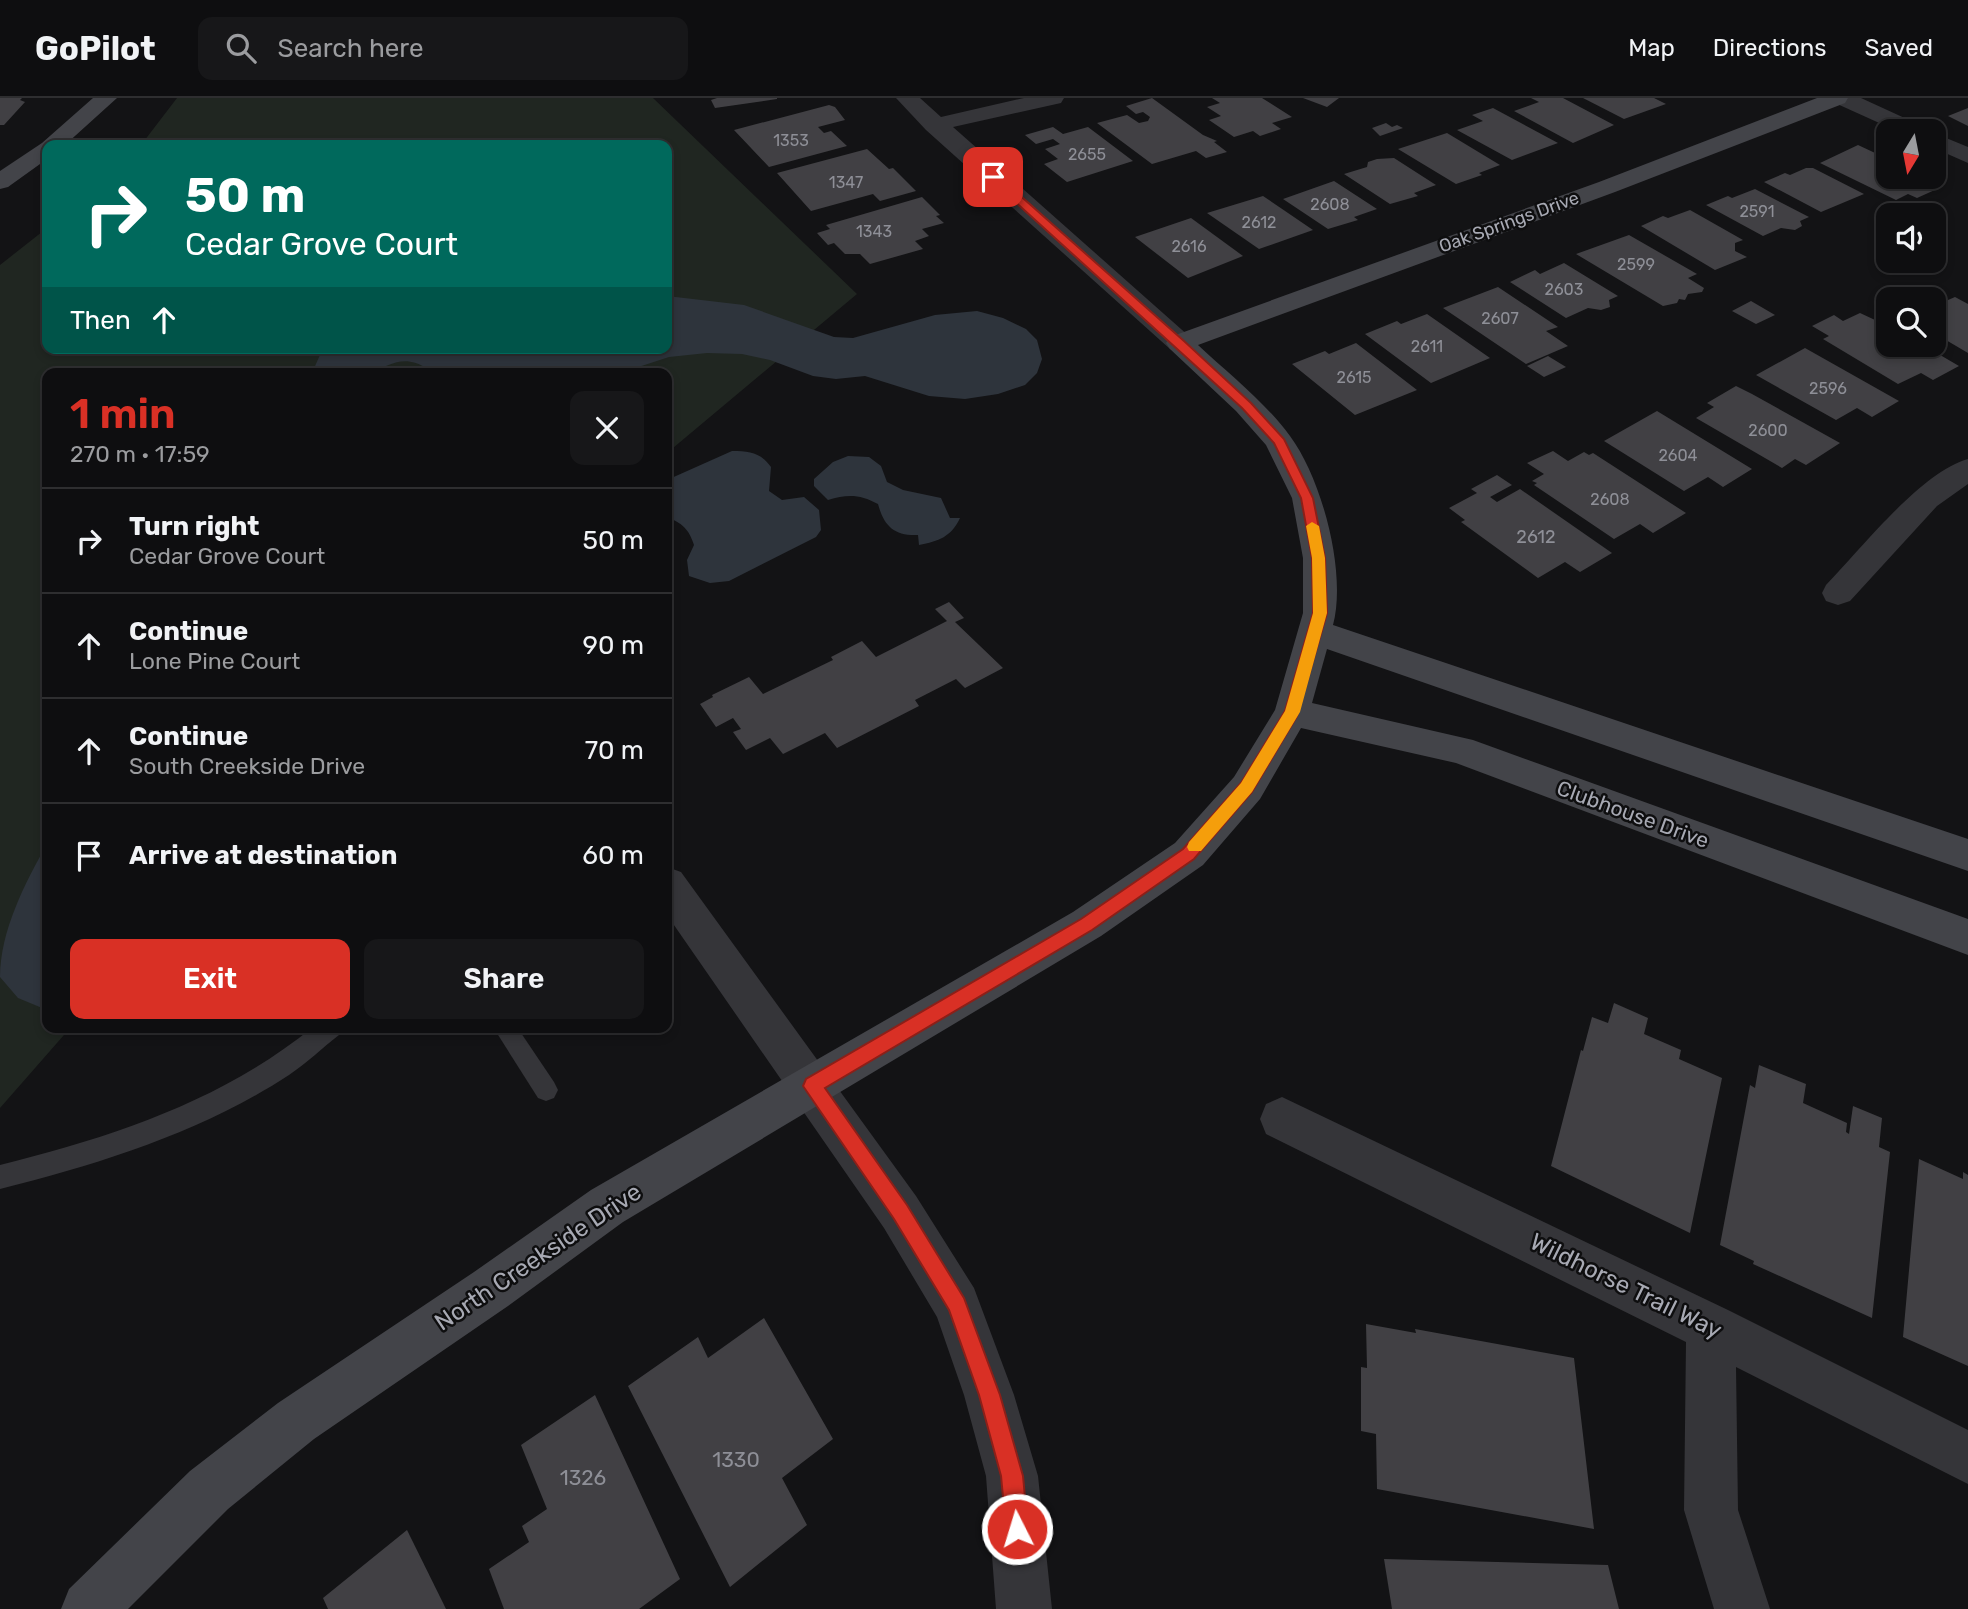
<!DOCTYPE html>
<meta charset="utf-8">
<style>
body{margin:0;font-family:Rubik,sans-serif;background:#171719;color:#f1f3f6;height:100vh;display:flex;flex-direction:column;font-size:26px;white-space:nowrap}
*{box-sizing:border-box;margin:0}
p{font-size:23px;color:#9b9c9f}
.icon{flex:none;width:38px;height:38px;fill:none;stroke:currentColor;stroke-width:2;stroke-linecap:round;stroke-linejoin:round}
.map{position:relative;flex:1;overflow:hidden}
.drawer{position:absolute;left:42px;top:270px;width:630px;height:665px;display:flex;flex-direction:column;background:#0e0e10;border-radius:14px;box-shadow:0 4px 10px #0003,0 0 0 2px #2e2e30}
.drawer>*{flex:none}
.hud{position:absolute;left:42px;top:42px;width:630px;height:214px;border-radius:14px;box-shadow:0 4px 10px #0003,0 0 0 2px #2e2e30;background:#00695c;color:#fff;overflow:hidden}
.needle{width:46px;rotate:190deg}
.fabs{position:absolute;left:1876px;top:21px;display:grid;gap:14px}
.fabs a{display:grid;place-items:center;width:70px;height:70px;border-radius:14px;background:#0e0e10;box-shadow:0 4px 10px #0003,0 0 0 2px #2e2e30;font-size:35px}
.pin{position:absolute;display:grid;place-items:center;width:60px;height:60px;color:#fff;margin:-30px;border-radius:14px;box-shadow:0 4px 10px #0006}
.me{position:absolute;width:77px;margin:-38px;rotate:355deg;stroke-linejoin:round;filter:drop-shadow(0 0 5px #0008)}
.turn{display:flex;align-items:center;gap:24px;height:147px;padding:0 28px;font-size:32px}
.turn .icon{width:91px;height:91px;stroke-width:2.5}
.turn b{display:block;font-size:49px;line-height:60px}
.then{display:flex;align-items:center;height:66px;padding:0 28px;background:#0003;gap:14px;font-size:26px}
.round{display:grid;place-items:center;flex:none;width:74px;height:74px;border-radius:14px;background:#171719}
.headline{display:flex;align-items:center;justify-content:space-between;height:119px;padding:0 28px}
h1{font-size:42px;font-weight:600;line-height:52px;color:#d93025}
.cta{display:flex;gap:14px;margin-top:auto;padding:14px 28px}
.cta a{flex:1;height:80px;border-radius:14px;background:#d93025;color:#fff;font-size:28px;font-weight:600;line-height:80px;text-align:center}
.cta a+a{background:#171719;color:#f1f3f6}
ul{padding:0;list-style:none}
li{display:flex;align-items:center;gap:21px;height:105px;padding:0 28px;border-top:2px solid #2e2e30}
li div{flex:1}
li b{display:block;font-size:26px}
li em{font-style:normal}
header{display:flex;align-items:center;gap:42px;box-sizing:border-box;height:98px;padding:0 35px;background:#0e0e10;border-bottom:2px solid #2e2e30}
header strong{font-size:33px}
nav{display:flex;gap:38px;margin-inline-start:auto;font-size:24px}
.search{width:490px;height:63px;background:#171719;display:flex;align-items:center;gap:18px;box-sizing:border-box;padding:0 24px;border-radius:14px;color:#9b9c9f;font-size:26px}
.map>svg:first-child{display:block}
.green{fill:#202621}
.water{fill:#2e343c}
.building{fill:#414044}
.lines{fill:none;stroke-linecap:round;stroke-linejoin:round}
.lane{fill:#353539;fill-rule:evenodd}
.street{fill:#353539;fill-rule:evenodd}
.secondary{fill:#434449;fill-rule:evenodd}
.route{fill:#d93025;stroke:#8d1f18;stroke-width:2}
.slow{fill:#f59e0b}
.labels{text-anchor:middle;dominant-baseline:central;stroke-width:5;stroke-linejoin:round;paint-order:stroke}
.far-number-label{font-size:16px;fill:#8e8f97}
.far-street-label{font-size:18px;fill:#a7a9b3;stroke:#0e0e0f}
.number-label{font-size:18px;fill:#8e8f97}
.street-label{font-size:21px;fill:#a7a9b3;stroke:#0e0e0f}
.near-number-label{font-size:21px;fill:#8e8f97}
.near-street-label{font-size:24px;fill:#a7a9b3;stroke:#0e0e0f}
</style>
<header>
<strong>GoPilot</strong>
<div class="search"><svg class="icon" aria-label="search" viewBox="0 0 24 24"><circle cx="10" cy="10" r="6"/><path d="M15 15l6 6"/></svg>Search here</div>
<nav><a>Map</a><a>Directions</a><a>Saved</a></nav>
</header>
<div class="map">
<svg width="1968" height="1511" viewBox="0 0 1968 1511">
<rect width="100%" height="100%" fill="#131315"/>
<!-- green -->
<polygon class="green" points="177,0 653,0 857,196 667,355 667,275 47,275 47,929 71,929 0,1010 0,167 47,130 47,250 667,250 667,47 141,47"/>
<!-- water -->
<g class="water">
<path d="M 667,198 L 744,207 L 834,239 L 853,240 L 935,217 L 977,213 L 1003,220 L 1026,231 L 1037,242 L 1042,261 L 1037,275 L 1025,287 L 998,296 L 965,301 L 929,298 L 865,278 L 836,281 L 813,278 L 770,262 L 742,256 L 707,255 L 669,259 L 620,275 L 428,275 L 428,271 C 402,254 389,269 367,275 C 351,279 328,275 312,275 L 323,250 L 667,250 Z"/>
<path d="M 732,353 C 750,353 761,355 771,369 L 769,393 L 782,402 L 804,399 L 819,412 L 821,432 L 816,439 L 729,483 L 710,485 L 689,478 L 687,462 L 694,447 C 689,431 682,425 667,419 L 667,382 Z"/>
<path d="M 848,358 L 869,359 L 881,368 L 887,384 L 903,392 L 941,400 L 950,420 L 960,420 C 951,439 939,443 919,447 L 918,437 C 894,438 884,428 878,406 C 860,396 847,396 828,402 L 814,388 L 814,381 L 833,364 Z"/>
<path d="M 47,746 L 47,912 L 18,900 L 0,879 C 0,833 25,785 47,746 Z"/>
</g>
<!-- building -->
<g class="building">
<polygon points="0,0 22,0 20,2 25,4 4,27 0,27"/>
<polygon points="717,0 777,0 777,1 715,10 711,2"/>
<polygon points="1152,0 1203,37 1217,43 1214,44 1227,54 1206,60 1196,53 1152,66 1097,25 1127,17 1139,25 1148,23 1150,19 1143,14 1136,16 1126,8"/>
<polygon points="1212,0 1262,0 1292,19 1272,25 1281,31 1260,38 1253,33 1234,39 1209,22 1221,18 1207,9 1220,5"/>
<polygon points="1303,0 1339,0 1327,9"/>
<polygon points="1531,0 1563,0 1614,27 1573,45 1514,13 1539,4"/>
<polygon points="1583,0 1654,0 1666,6 1624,21"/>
<polygon points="829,7 835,9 845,22 818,29 824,35 831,33 847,48 769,69 734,32"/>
<polygon points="1493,10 1558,45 1512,62 1457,32 1483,23 1472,17"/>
<polygon points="1968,10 1968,28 1948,18"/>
<polygon points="1386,25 1392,29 1397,27 1403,30 1380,38 1372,30"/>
<polygon points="1053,29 1063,36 1088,29 1133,63 1067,84 1044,66 1058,61 1045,51 1060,46 1053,41 1036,46 1025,37"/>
<polygon points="1447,35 1500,67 1479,75 1482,77 1456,86 1398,51"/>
<polygon points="1858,47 1888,61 1888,79 1927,79 1936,85 1930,88 1937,91 1917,100 1908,96 1896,102 1820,65"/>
<polygon points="867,51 889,71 893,70 916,93 880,103 873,96 811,113 777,75"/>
<polygon points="1394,60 1436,87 1414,95 1418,98 1390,106 1344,76 1367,69 1368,64 1377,61"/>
<polygon points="1806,70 1813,70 1864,96 1821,114 1764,84 1785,75 1790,77"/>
<polygon points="1334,83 1377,111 1354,119 1358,122 1328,131 1283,101"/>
<polygon points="1755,91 1809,119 1800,123 1802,128 1795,132 1781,130 1763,138 1706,107 1728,98 1732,100"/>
<polygon points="1263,98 1313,132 1259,151 1207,115"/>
<polygon points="922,99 940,117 936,118 944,125 922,131 929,138 915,143 923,151 870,166 860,156 845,156 834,145 828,147 817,135 830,131 826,127"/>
<polygon points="1690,112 1743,142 1735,145 1735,153 1747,159 1715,172 1641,128 1663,118 1668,120"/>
<polygon points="1191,120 1243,158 1188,180 1135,139"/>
<polygon points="1629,137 1697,176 1688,180 1704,190 1702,194 1688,196 1685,202 1679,201 1677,205 1663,208 1576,156"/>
<polygon points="1564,165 1618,198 1609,202 1610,209 1601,212 1588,210 1566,220 1510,184 1535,172 1540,176"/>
<polygon points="1498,189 1558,229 1546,233 1568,248 1526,266 1443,210"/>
<polygon points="1955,199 1968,206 1968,255 1934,235 1934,208"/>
<polygon points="1751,203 1775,217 1756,226 1732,213"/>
<polygon points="1860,215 1888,228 1888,247 1923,247 1959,268 1933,282 1921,275 1898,286 1823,241 1829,238 1812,228 1834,217 1843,223"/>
<polygon points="1427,216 1490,260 1431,285 1365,236 1397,223 1401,226"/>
<polygon points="1356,245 1417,292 1355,317 1292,266 1325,253 1329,256"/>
<polygon points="1805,250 1899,303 1872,319 1857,310 1836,322 1756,277"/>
<polygon points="1548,258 1566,269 1544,279 1527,268"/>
<polygon points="1736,288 1752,296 1840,345 1806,367 1795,361 1782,370 1696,320 1714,309 1707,305"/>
<polygon points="1657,313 1752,371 1723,389 1708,379 1684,393 1604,343"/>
<polygon points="1553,353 1568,363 1584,354 1589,357 1593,355 1686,415 1653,435 1640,426 1614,441 1534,387 1537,385 1532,383 1544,376 1527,365"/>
<polygon points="1497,377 1512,387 1490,399 1497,404 1520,391 1612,455 1580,474 1565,464 1538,480 1461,424 1465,422 1449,410 1477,395 1471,391"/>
<polygon points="949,504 964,520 955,524 1003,570 965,590 956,581 915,602 919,608 837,650 825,635 783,656 770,640 746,652 733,634 741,631 733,620 716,629 700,606 713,599 712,597 749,579 763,596 833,562 831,559 862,543 876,559 947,523 935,511"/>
<polygon points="1614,905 1648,920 1644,936 1681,952 1679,961 1722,980 1690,1135 1551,1068 1581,952 1583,953 1592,919 1608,925"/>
<polygon points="1759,967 1806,986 1803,1005 1847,1025 1846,1034 1849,1036 1853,1008 1882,1020 1879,1049 1890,1054 1872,1220 1753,1166 1754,1163 1720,1147 1750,987 1755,990"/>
<polygon points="1919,1061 1963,1081 1963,1074 1968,1077 1968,1268 1903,1239"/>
<polygon points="764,1220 833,1341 782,1380 807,1427 730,1489 628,1288 698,1239 708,1260"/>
<polygon points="1366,1226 1416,1235 1415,1231 1574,1260 1594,1431 1377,1391 1376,1336 1361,1333 1361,1269 1367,1270"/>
<polygon points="595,1297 680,1481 639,1511 504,1511 489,1471 529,1444 522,1428 547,1411 521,1347"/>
<polygon points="407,1432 446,1511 328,1511 323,1500"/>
<polygon points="1384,1461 1608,1467 1619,1511 1392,1511"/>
</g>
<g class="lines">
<!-- lane -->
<g class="lane">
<path d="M 313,929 L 342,929 L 339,937 C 322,950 307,965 289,977 C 202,1034 100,1066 0,1091 L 0,1067 C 112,1039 222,1003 313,929 Z"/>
<polygon points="493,929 517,929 554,984 558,992 554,1000 546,1003 538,1000"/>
</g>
<!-- street -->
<g class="street">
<polygon points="896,0 920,0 941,19 1024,0 1064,0 1061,5 953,29 1190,239 1194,245 1190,251 1180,253 1170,251 926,32"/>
<polygon points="1832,0 1861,0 1922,28 1925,33 1897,33 1835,5"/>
<polygon points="1934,35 1968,49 1968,65 1934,50"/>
<path d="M 1968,361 L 1968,386 L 1937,408 L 1850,503 L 1838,507 L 1826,503 L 1822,495 L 1826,487 C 1861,451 1921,374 1968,361 Z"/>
<polygon points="667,769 681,774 916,1098 974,1190 1014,1297 1038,1378 1052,1511 996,1511 986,1378 964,1297 937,1219 884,1130 667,817"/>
<polygon points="1282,999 1728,1212 1968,1332 1968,1386 1736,1269 1738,1412 1770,1511 1714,1511 1684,1412 1686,1244 1266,1036 1260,1021 1266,1006"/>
</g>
<!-- secondary -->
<g class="secondary">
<polygon points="93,0 117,0 65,47 47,47 47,61 8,89 0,91 0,73 42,45"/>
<path d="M 1817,0 L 1848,0 L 1845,5 L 1615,94 L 1198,247 C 1229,276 1265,304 1290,338 C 1322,381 1347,475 1333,527 L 1968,741 L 1968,773 L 1327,551 L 1312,605 L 1473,642 L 1968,821 L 1968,857 L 1456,665 L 1301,630 L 1260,701 L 1203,767 L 1101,838 L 623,1124 L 508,1208 L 314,1341 L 228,1411 L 128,1511 L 61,1511 L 69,1491 L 190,1373 L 278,1305 L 474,1174 L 591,1092 L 1073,814 L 1175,745 L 1234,679 L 1275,612 L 1303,515 L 1303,460 L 1292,400 L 1266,347 L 1236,313 L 1170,251 L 1166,245 L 1170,239 L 1599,84 Z"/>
</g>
</g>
<!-- route -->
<polygon class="route" points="990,77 997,77 1184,243 1251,305 1284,341 1313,400 1325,460 1327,515 1297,618 1252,694 1194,761 1092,832 825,990 907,1107 964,1200 1000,1297 1023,1378 1028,1431 1025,1439 1017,1442 1009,1439 1006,1431 1001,1378 979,1297 949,1212 894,1121 803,988 806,981 1081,821 1183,751 1241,685 1285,613 1313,515 1312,460 1301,400 1274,345 1242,310 990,81"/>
<!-- slow -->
<polygon class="slow" points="1312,424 1319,428 1325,460 1327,515 1300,614 1252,694 1201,753 1189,753 1187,749 1189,744 1241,685 1285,613 1313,515 1312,460 1306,428"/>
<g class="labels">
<!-- far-number labels -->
<g class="far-number-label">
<text x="791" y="42">1353</text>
<text x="1087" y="56">2655</text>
<text x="846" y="84">1347</text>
<text x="1330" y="106">2608</text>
<text x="1757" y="113">2591</text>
<text x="1259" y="124">2612</text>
<text x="874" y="133">1343</text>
<text x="1189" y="148">2616</text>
<text x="1636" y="166">2599</text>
<text x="1564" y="191">2603</text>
<text x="1500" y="220">2607</text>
<text x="1427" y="248">2611</text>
<text x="1354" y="279">2615</text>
<text x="1828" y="290">2596</text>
<text x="1768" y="332">2600</text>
<text x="1678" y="357">2604</text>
<text x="1610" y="401">2608</text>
</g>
<!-- far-street labels -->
<g class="far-street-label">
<text transform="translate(1509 124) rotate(-20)">Oak Springs Drive</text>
</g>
<!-- number labels -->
<g class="number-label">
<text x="1536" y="439">2612</text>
</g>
<!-- street labels -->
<g class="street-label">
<text transform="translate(1633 716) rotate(20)">Clubhouse Drive</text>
</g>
<!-- near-number labels -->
<g class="near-number-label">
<text x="736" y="1361">1330</text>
<text x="583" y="1379">1326</text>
</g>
<!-- near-street labels -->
<g class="near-street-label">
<text transform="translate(538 1159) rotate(-34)">North Creekside Drive</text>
<text transform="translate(1626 1188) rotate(26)">Wildhorse Trail Way</text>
</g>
</g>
</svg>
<div class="fabs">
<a><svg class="needle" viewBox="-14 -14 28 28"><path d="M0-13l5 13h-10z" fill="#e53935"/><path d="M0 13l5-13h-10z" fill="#9b9c9f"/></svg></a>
<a><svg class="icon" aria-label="sound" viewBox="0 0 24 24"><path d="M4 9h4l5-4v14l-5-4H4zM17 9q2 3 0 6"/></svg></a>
<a><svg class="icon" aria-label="search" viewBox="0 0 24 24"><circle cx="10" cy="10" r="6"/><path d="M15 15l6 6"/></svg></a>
</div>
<div class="pin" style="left:993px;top:79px;background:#d93025"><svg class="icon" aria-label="arrive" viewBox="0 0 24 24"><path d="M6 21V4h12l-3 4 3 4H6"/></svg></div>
<svg class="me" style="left:1017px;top:1431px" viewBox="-20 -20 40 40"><circle r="17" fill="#d93025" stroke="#fff" stroke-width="3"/><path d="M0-11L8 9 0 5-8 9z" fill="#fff"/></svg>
<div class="hud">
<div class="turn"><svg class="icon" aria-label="right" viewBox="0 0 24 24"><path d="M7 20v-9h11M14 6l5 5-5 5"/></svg><div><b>50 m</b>Cedar Grove Court</div></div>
<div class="then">Then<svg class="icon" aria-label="ahead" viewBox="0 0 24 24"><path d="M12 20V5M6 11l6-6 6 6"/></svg></div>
</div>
<section class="drawer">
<div class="headline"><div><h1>1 min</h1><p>270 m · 17:59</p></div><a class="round"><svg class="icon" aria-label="close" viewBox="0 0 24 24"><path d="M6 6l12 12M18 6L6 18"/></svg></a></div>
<ul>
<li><svg class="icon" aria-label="right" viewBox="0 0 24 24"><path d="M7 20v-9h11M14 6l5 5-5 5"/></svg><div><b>Turn right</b><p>Cedar Grove Court</p></div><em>50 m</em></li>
<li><svg class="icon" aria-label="ahead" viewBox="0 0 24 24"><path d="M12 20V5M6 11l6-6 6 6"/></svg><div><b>Continue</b><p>Lone Pine Court</p></div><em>90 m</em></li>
<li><svg class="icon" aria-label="ahead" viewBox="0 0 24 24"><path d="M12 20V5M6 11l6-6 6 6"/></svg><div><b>Continue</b><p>South Creekside Drive</p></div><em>70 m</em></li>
<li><svg class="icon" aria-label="arrive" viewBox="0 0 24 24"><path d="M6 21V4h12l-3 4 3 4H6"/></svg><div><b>Arrive at destination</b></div><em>60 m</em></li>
</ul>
<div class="cta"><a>Exit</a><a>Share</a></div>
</section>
</div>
